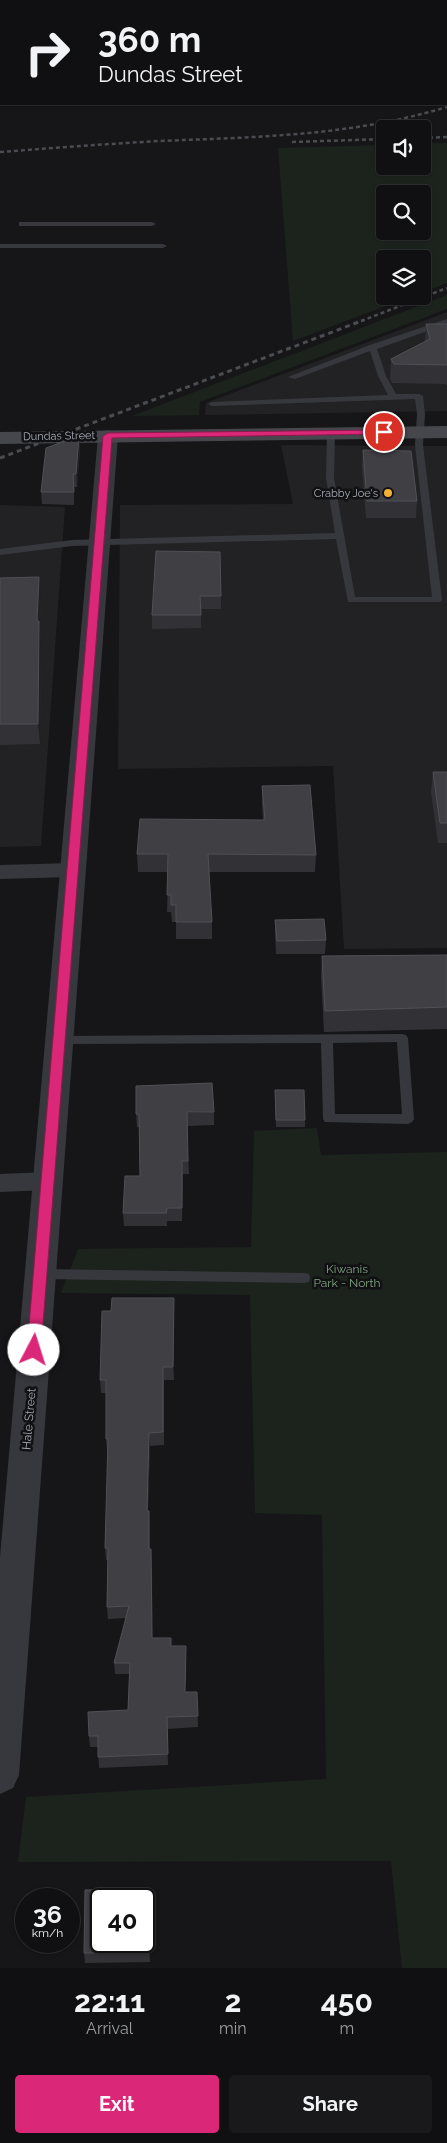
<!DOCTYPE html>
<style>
body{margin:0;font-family:Raleway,sans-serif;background:#19191b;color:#f1f3f6;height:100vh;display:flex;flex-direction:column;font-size:19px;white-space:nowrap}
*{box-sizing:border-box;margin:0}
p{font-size:16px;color:#9c9d9f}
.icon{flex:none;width:28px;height:28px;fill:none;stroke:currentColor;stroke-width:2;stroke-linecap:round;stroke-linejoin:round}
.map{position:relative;height:1968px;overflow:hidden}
.details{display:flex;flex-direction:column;background:#101012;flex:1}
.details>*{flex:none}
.guide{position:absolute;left:0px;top:0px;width:448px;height:105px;box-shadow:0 1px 4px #0004,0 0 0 1px #303032;background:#101012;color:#f1f3f6;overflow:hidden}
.buttons{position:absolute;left:376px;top:120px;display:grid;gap:10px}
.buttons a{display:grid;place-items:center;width:55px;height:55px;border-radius:5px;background:#101012;box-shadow:0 1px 4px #0004,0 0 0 1px #303032;font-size:25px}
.speed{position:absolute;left:15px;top:1888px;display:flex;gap:10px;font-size:25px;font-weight:700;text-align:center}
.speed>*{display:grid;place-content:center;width:65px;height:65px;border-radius:50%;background:#101012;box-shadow:0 1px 4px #0004,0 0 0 1px #303032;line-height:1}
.speed small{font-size:12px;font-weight:400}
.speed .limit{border:2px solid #111;border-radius:8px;background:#fff;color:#111}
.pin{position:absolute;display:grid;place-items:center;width:42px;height:42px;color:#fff;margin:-21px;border:2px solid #fff;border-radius:50%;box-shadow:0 1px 5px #0007}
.me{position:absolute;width:55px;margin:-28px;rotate:5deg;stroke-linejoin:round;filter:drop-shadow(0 0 4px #0008)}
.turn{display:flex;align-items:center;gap:18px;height:105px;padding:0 15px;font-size:22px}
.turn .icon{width:65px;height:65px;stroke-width:2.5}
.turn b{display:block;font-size:35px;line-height:42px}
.eta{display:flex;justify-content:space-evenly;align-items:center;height:85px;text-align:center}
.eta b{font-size:30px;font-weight:700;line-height:35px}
.action{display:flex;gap:10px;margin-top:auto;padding:10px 15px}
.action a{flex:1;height:58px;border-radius:5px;background:#db2777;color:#fff;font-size:20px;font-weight:700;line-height:58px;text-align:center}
.action a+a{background:#19191b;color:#f1f3f6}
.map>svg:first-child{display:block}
.built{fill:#222225}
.green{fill:#1c231d;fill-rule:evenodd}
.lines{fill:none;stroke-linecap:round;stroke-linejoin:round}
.service{fill:#37383d;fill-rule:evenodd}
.minor{fill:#37383d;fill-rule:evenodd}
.tertiary{fill:#37383d;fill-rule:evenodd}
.secondary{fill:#45474d;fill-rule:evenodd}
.rail-far1{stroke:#4a4c52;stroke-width:2.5;stroke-dasharray:4 3;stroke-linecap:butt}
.rail{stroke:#4a4c52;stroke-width:3;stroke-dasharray:5 4;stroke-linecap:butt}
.wall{fill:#323236}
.shaded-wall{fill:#212124}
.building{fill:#3f3f44;stroke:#4f5156;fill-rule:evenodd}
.route{fill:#db2777;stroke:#8e194d}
.poi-dot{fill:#f2b134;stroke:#111113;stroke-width:2}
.labels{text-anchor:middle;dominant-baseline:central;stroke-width:5;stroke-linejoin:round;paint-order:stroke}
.far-street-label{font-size:11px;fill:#a8adb8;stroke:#111113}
.far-poi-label{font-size:11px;fill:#a8adb8;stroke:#111113;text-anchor:end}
.park-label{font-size:12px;fill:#7fa381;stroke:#111113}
.street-label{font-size:12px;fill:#a8adb8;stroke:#111113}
</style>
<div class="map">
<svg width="447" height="1968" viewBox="0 0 447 1968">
<rect width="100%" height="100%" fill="#161618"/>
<!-- built -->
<g class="built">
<polygon points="447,312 447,411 205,415 206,403"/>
<polygon points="281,445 447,446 447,948 344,949 333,766 118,769 120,505 293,504"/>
<polygon points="0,505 65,507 41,846 0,847"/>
</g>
<!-- green -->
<g class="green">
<path d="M 423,143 L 447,143 L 447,283 L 423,292 L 422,259 L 385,259 L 385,296 L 412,296 L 293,341 L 278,148 L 385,145 L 385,166 L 422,166 ZM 385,194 L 422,194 L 422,231 L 385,231 Z"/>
<polygon points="447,295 447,309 200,402 199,415 132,416"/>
<polygon points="317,1128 321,1155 447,1152 447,1968 402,1968 391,1861 18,1862 26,1797 326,1779 322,1515 255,1513 250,1295 61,1293 78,1249 251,1247 254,1131"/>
</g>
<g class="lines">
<!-- service -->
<g class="service">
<polygon points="19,222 152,222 156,224 152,226 19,226"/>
<polygon points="0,244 163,244 167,246 163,248 0,248"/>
<polygon points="447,319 447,324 377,349 386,376 396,394 419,394 423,396 425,414 423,445 442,600 440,602 348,602 336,539 72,546 0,555 0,549 72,540 335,533 326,478 327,433 331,431 335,433 334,478 355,597 432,597 415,445 417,414 415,399 212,406 208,404 212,402 388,395 378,376 370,351 295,379 288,377 370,345"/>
<path d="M 402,1034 L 406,1035 L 408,1038 L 414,1119 L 412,1122 L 408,1124 L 325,1122 L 323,1119 L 321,1043 L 59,1044 L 55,1043 L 53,1040 L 55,1037 L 59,1036 ZM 397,1042 L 402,1114 L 335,1114 L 333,1043 Z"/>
<polygon points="42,1269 304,1273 309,1274 310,1278 309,1282 304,1283 42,1279 37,1278 36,1274 37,1270"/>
</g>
<!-- minor -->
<g class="minor">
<polygon points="73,863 80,865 83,870 80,875 73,877 0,879 0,865"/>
<polygon points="48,1172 56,1175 60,1181 56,1187 48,1190 0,1192 0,1174"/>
</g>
<!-- tertiary -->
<polygon class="tertiary" points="108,430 115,432 118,436 19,1775 13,1788 0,1794 0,1557 98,436 101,432"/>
<!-- secondary -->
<polygon class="secondary" points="447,426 447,438 0,444 0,432"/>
<!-- rail-far1 -->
<g class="rail-far1">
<polyline points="422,138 447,137"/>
<polyline points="292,142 385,139"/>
<path d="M 0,152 C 53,148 106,144 159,141 C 258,137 351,136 447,107"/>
<polyline points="361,321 447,288"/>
</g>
<!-- rail -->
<polyline class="rail" points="0,458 364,320"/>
</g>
<!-- wall -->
<g class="wall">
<polygon points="426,324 447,324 447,385 445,384 392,383 390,379 391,359 425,342"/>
<polygon points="79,436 80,449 77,487 74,487 74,505 42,504 41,492"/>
<polygon points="363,450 417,501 416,518 366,518 362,468"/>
<polygon points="156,551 221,596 221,609 201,609 201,628 152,629 152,615"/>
<polygon points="0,578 41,597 40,626 41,641 40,744 0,745"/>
<polygon points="433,772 447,772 447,843 438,843 431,792"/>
<polygon points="262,786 316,855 315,872 209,872 212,922 212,939 176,939 176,922 172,922 171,912 167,912 168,872 138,872 137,854 263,820 262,803"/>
<polygon points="275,920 326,940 325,954 276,954 275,934"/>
<polygon points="447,955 447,1029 324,1032 321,977 322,956"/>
<polygon points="275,1090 305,1120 305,1127 276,1127"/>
<polygon points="214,1112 214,1125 187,1126 189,1174 183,1174 182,1221 167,1221 167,1226 124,1226 123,1213 140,1176 139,1127 137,1127 136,1114"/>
<polygon points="174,1311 174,1380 164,1380 164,1445 150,1446 148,1511 149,1511 150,1549 151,1549 152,1561 152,1638 171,1646 186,1646 185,1692 197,1692 198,1727 167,1729 168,1765 99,1768 98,1747 90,1747 89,1736 128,1710 129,1674 115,1674 114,1663 126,1618 108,1619 107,1607 108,1560 106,1560 105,1548 108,1452 107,1452 106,1439 106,1393 101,1393 100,1380"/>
<polygon points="132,1894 149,1894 150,1904 150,1962 85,1963 84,1953"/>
</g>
<!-- shaded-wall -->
<g class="shaded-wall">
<polygon points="79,436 80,449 77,487 76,474"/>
<polygon points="39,577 41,597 40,626 41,641 40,744 38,724 37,621"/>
<polygon points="174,1298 174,1380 173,1367"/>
<polygon points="149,1433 150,1446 147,1523 147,1511"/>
<polygon points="149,1511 150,1523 150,1561 149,1549"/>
<polygon points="151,1549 152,1561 153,1649 152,1638"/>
<polygon points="149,1894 150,1904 150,1962 149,1952"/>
</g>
<!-- building -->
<g class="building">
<polygon points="426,324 447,324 447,365 394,364 391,359 430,339"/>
<polygon points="79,436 76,474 73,474 74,492 41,492 46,448"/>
<polygon points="363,450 411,451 417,501 367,501"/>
<polygon points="156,551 220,552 221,596 200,596 201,615 152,615"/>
<polygon points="39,577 37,621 39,621 38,724 0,724 0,578"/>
<polygon points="433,772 447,772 447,823 440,823"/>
<polygon points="310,785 316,855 208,854 212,922 176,922 176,905 171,905 171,895 167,895 168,854 137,854 140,819 265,820 262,786"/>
<polygon points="324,919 326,940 277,941 275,920"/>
<polygon points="447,955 447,1007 325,1011 322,956"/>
<polygon points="212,1083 214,1112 187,1112 188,1161 182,1161 182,1208 167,1208 166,1213 123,1213 125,1176 140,1176 139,1114 136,1114 136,1086"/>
<polygon points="275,1090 304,1090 305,1120 276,1120"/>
<polygon points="112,1298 174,1298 173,1367 163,1367 163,1432 149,1433 147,1511 149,1511 149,1549 151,1549 152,1638 171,1638 171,1646 186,1646 185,1692 197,1692 198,1716 167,1717 168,1754 98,1757 98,1736 89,1736 88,1712 128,1710 130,1663 114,1663 129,1606 107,1607 108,1548 105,1548 108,1439 106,1439 106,1380 100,1380 102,1311 111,1311"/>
<path d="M 131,1889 L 131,1894 L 149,1894 L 149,1952 L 84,1953 L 85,1890 ZM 101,1899 L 144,1899 L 144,1941 L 101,1941 Z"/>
</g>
<!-- route -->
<polygon class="route" points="384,430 387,431 387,434 112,438 41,1350 39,1354 34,1356 29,1354 27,1350 103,436 108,433"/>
<!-- markers -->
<circle class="poi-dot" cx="388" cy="493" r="5"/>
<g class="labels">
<!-- far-street labels -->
<g class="far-street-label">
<text transform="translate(59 436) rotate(-1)">Dundas Street</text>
</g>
<!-- far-poi labels -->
<g class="far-poi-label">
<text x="378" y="493">Crabby Joe's</text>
</g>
<!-- park labels -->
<g class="park-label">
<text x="347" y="1269">Kiwanis<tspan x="347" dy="14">Park - North</tspan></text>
</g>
<!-- street labels -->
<g class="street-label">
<text transform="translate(29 1419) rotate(-85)">Hale Street</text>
</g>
</g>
</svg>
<div class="buttons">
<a><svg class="icon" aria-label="sound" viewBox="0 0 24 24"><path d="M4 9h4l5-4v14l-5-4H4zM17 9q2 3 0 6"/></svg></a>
<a><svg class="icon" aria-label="search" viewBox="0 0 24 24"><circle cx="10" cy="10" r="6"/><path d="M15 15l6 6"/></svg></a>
<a><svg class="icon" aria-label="layers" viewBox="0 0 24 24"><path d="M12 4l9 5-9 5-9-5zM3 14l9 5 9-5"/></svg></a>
</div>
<div class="speed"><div>36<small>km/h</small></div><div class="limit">40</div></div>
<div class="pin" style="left:384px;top:432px;background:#d93025"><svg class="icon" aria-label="arrive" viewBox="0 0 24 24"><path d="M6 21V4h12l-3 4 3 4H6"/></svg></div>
<svg class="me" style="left:34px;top:1350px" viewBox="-20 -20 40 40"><circle r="19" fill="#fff"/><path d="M0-13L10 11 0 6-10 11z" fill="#db2777"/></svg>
<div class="guide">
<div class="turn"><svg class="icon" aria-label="right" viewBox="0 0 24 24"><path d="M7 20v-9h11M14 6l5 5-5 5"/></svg><div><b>360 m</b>Dundas Street</div></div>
</div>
</div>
<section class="details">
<div class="eta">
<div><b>22:11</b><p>Arrival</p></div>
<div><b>2</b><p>min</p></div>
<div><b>450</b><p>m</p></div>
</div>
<div class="action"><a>Exit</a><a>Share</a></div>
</section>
